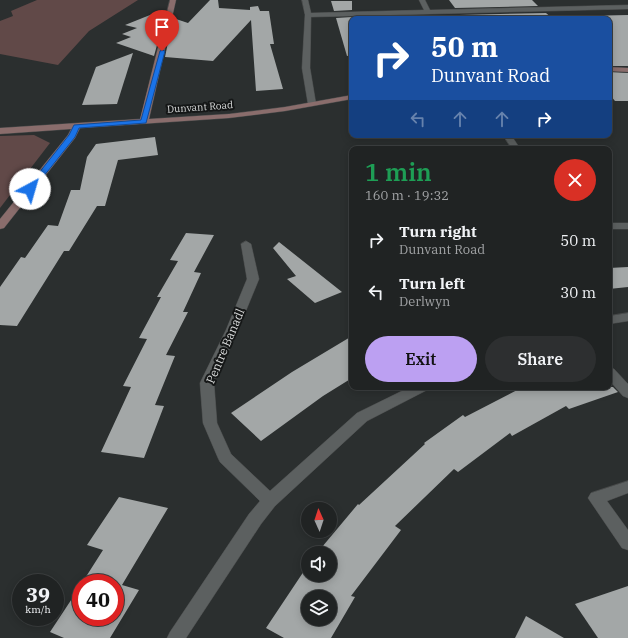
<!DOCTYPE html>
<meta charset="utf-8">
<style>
body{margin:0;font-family:"IBM Plex Serif",serif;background:#2d2f30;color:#f1f3f6;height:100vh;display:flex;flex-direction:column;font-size:15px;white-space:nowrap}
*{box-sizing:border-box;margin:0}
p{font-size:13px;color:#a2a4a6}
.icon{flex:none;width:22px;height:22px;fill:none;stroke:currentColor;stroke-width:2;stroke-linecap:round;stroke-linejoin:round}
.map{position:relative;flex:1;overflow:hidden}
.side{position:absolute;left:349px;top:146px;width:263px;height:244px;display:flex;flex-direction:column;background:#202323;border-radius:8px;box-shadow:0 2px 10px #0003,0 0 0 1px #3d4041}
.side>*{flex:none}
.top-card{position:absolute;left:349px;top:16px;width:263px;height:122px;border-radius:8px;box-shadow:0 2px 10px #0003,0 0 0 1px #3d4041;background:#1a4fa0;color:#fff;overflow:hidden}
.needle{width:26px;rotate:357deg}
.buttons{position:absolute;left:301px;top:502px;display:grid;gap:8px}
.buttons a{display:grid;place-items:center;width:36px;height:36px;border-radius:50%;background:#202323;box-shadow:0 2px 10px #0003,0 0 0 1px #3d4041;font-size:20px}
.speed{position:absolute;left:12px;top:574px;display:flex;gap:8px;font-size:20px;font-weight:700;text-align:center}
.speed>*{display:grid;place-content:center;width:52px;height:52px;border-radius:50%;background:#202323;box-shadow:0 2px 10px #0003,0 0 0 1px #3d4041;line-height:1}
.speed small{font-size:10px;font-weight:400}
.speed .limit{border:6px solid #d22;background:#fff;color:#111}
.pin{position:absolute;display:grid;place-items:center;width:34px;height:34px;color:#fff;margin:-41px -17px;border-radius:50% 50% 50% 0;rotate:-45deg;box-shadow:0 0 4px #0007}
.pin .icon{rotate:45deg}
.me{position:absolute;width:44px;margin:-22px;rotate:39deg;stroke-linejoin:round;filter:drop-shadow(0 0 3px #0008)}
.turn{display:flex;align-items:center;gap:14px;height:84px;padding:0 16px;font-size:18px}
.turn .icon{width:52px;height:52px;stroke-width:2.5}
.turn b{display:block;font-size:28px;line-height:34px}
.lanes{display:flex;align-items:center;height:38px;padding:0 16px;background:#0003;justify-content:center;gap:20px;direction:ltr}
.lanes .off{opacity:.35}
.round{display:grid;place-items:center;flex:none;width:42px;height:42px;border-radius:21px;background:#2d2f30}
.overview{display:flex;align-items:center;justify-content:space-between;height:68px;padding:0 16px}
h1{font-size:24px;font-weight:600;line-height:30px;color:#1e9e55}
.cta{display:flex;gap:8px;margin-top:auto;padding:8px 16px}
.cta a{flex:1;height:46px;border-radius:24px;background:#bca0f2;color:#111;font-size:16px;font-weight:600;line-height:46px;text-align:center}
.cta a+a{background:#2d2f30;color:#f1f3f6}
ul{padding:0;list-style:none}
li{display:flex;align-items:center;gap:12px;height:52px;padding:0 16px}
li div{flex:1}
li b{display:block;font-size:15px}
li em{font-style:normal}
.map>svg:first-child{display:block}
.green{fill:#614948}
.building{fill:#a3a7a7;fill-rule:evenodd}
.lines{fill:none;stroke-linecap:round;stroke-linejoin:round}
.lane-casing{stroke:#484a4a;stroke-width:1}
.street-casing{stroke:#484a4a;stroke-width:1}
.secondary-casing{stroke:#484a4a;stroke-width:1}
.lane{fill:#5c6060;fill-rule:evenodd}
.street{fill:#5c6060;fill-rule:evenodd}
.secondary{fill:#8a6d6c;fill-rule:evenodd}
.route{fill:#1a73e8;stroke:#114b97}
.labels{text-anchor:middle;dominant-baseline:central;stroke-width:4;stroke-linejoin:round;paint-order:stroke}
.far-street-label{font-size:10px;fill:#dbdddd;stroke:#151717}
.street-label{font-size:12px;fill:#dbdddd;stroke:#151717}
</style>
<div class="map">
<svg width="628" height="638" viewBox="0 0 628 638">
<rect width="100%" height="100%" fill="#2b2f2f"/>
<!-- green -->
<g class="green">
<polygon points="37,0 138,0 89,31 58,65 0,54 0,21 13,16 11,11"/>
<polygon points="34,135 50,143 0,208 0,136"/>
</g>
<!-- building -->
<g class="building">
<polygon points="210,0 218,0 219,8 250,10 250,7 258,6 260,11 269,11 274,44 270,44 283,89 256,91 251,20 213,61 165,57 173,18 188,23"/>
<polygon points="449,0 532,0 538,6 455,8"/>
<polygon points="331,1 352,1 352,10 334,11"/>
<polygon points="155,13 165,16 154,56 116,43 131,37 122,34 137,28 125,25"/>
<polygon points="546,13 553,19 462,19 459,15"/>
<polygon points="628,15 628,66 609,66 609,19 585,19 581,16"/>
<polygon points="352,17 352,55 347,56 336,18"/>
<polygon points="133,53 117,104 82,105 96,67"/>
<polygon points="609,72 628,73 628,101 615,101 609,94"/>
<polygon points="155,137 158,155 118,160 105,206 97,206 69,251 64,251 17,326 0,325 0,287 21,257 25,258 48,225 58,226 71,190 80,190 87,157 96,144"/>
<polygon points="186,233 214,235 194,272 201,273 183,312 188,312 166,355 175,356 155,405 164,406 144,458 101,452 131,387 123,386 147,339 139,338 161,297 157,297 178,261 170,260"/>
<polygon points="279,242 342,292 315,303 287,279 296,276 273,248"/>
<polygon points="628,267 628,287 609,289 609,268"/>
<polygon points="352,336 352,378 323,396 261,441 231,413 292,372"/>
<path d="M 523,387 L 613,387 L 618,392 L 569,409 L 566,406 L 512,436 L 510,433 L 458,472 L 454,469 L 395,526 L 401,530 L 351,596 L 355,597 L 331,638 L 284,638 L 266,628 L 308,565 L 308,575 L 330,575 L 330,553 L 317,553 L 358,504 L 359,505 L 425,444 L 424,443 L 463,415 L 465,417 ZM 308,597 L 330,597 L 330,619 L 308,619 Z"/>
<polygon points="119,497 168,508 122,585 139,590 110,638 64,638 50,632 81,585 81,617 115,617 115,583 82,583 103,550 87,545"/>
<polygon points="628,586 628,638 598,638 575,604"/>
<polygon points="526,616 564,638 515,638"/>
</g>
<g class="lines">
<!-- lane casing -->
<g class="lane-casing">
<g id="lane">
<polygon points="503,135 511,135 519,147 518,149 512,149"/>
<polygon points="609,367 614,369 628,384 628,398 623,396 609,380"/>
<polygon points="628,481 628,493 607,501 628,530 628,550 622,548 588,498 591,493"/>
</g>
</g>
<!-- street casing -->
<g class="street-casing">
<g id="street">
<polygon points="302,0 308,0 311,13 424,10 419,0 425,0 430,10 628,5 628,9 311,17 310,68 316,104 312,106 308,104 302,68 305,15"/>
<rect x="609" y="223" width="19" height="6"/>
<polygon points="246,241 251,244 259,279 238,330 214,383 217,423 231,454 270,491 357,413 410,387 429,387 427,390 367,421 275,506 261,524 186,638 167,638 170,632 249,514 260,501 220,462 218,458 203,423 200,383 226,330 247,279 241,244"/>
<polygon points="628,313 628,321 609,324 609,316"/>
</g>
</g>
<!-- secondary casing -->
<g class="secondary-casing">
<g id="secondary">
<polygon points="170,0 176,0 149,119 229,114 285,107 352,95 352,99 285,111 229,118 80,128 75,138 4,228 0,229 0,219 68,135 71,129 0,134 0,128 140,119"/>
<polygon points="609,67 628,68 628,72 609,71"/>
</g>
</g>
<!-- lane -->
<use href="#lane" class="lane"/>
<!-- street -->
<use href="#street" class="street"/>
<!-- secondary -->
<use href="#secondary" class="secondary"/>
</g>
<!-- route -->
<polygon class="route" points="162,50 165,51 146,123 79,128 75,137 32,191 27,191 27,188 69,135 74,125 141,120 160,51"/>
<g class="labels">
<!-- far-street labels -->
<g class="far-street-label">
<text transform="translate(200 107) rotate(-4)">Dunvant Road</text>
</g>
<!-- street labels -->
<g class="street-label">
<text transform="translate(225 346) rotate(-67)">Pentre Banadl</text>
</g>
</g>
</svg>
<div class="buttons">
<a><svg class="needle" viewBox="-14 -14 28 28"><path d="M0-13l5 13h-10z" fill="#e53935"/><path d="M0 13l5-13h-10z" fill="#a2a4a6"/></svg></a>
<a><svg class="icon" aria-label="sound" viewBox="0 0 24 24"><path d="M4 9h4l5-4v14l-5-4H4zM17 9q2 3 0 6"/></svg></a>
<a><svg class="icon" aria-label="layers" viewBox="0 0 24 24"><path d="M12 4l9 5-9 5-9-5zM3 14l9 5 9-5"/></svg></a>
</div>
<div class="speed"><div>39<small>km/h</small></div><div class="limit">40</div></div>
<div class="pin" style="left:162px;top:51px;background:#d93025"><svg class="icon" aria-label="arrive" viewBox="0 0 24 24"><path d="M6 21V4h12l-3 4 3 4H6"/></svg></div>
<svg class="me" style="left:30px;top:189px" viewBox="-20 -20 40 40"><circle r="19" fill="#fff"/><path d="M0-13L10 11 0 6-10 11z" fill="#1a73e8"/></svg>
<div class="top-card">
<div class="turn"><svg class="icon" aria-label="right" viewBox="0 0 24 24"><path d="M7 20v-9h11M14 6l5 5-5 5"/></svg><div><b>50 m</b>Dunvant Road</div></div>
<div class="lanes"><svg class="icon off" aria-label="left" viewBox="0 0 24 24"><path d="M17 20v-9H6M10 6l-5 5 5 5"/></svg><svg class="icon off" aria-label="ahead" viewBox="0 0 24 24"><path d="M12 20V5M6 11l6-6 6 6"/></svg><svg class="icon off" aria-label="ahead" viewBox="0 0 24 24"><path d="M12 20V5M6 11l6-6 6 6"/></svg><svg class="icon" aria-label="right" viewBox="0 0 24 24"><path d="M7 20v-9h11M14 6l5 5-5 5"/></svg></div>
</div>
<section class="side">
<div class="overview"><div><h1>1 min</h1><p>160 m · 19:32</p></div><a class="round" style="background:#d93025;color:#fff"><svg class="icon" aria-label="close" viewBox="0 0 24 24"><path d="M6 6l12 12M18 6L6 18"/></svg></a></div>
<ul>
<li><svg class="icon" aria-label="right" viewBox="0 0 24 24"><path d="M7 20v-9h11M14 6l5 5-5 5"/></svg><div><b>Turn right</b><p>Dunvant Road</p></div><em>50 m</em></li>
<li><svg class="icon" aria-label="left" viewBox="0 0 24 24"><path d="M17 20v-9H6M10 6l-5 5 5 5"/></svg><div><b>Turn left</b><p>Derlwyn</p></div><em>30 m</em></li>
</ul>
<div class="cta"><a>Exit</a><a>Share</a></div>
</section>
</div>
